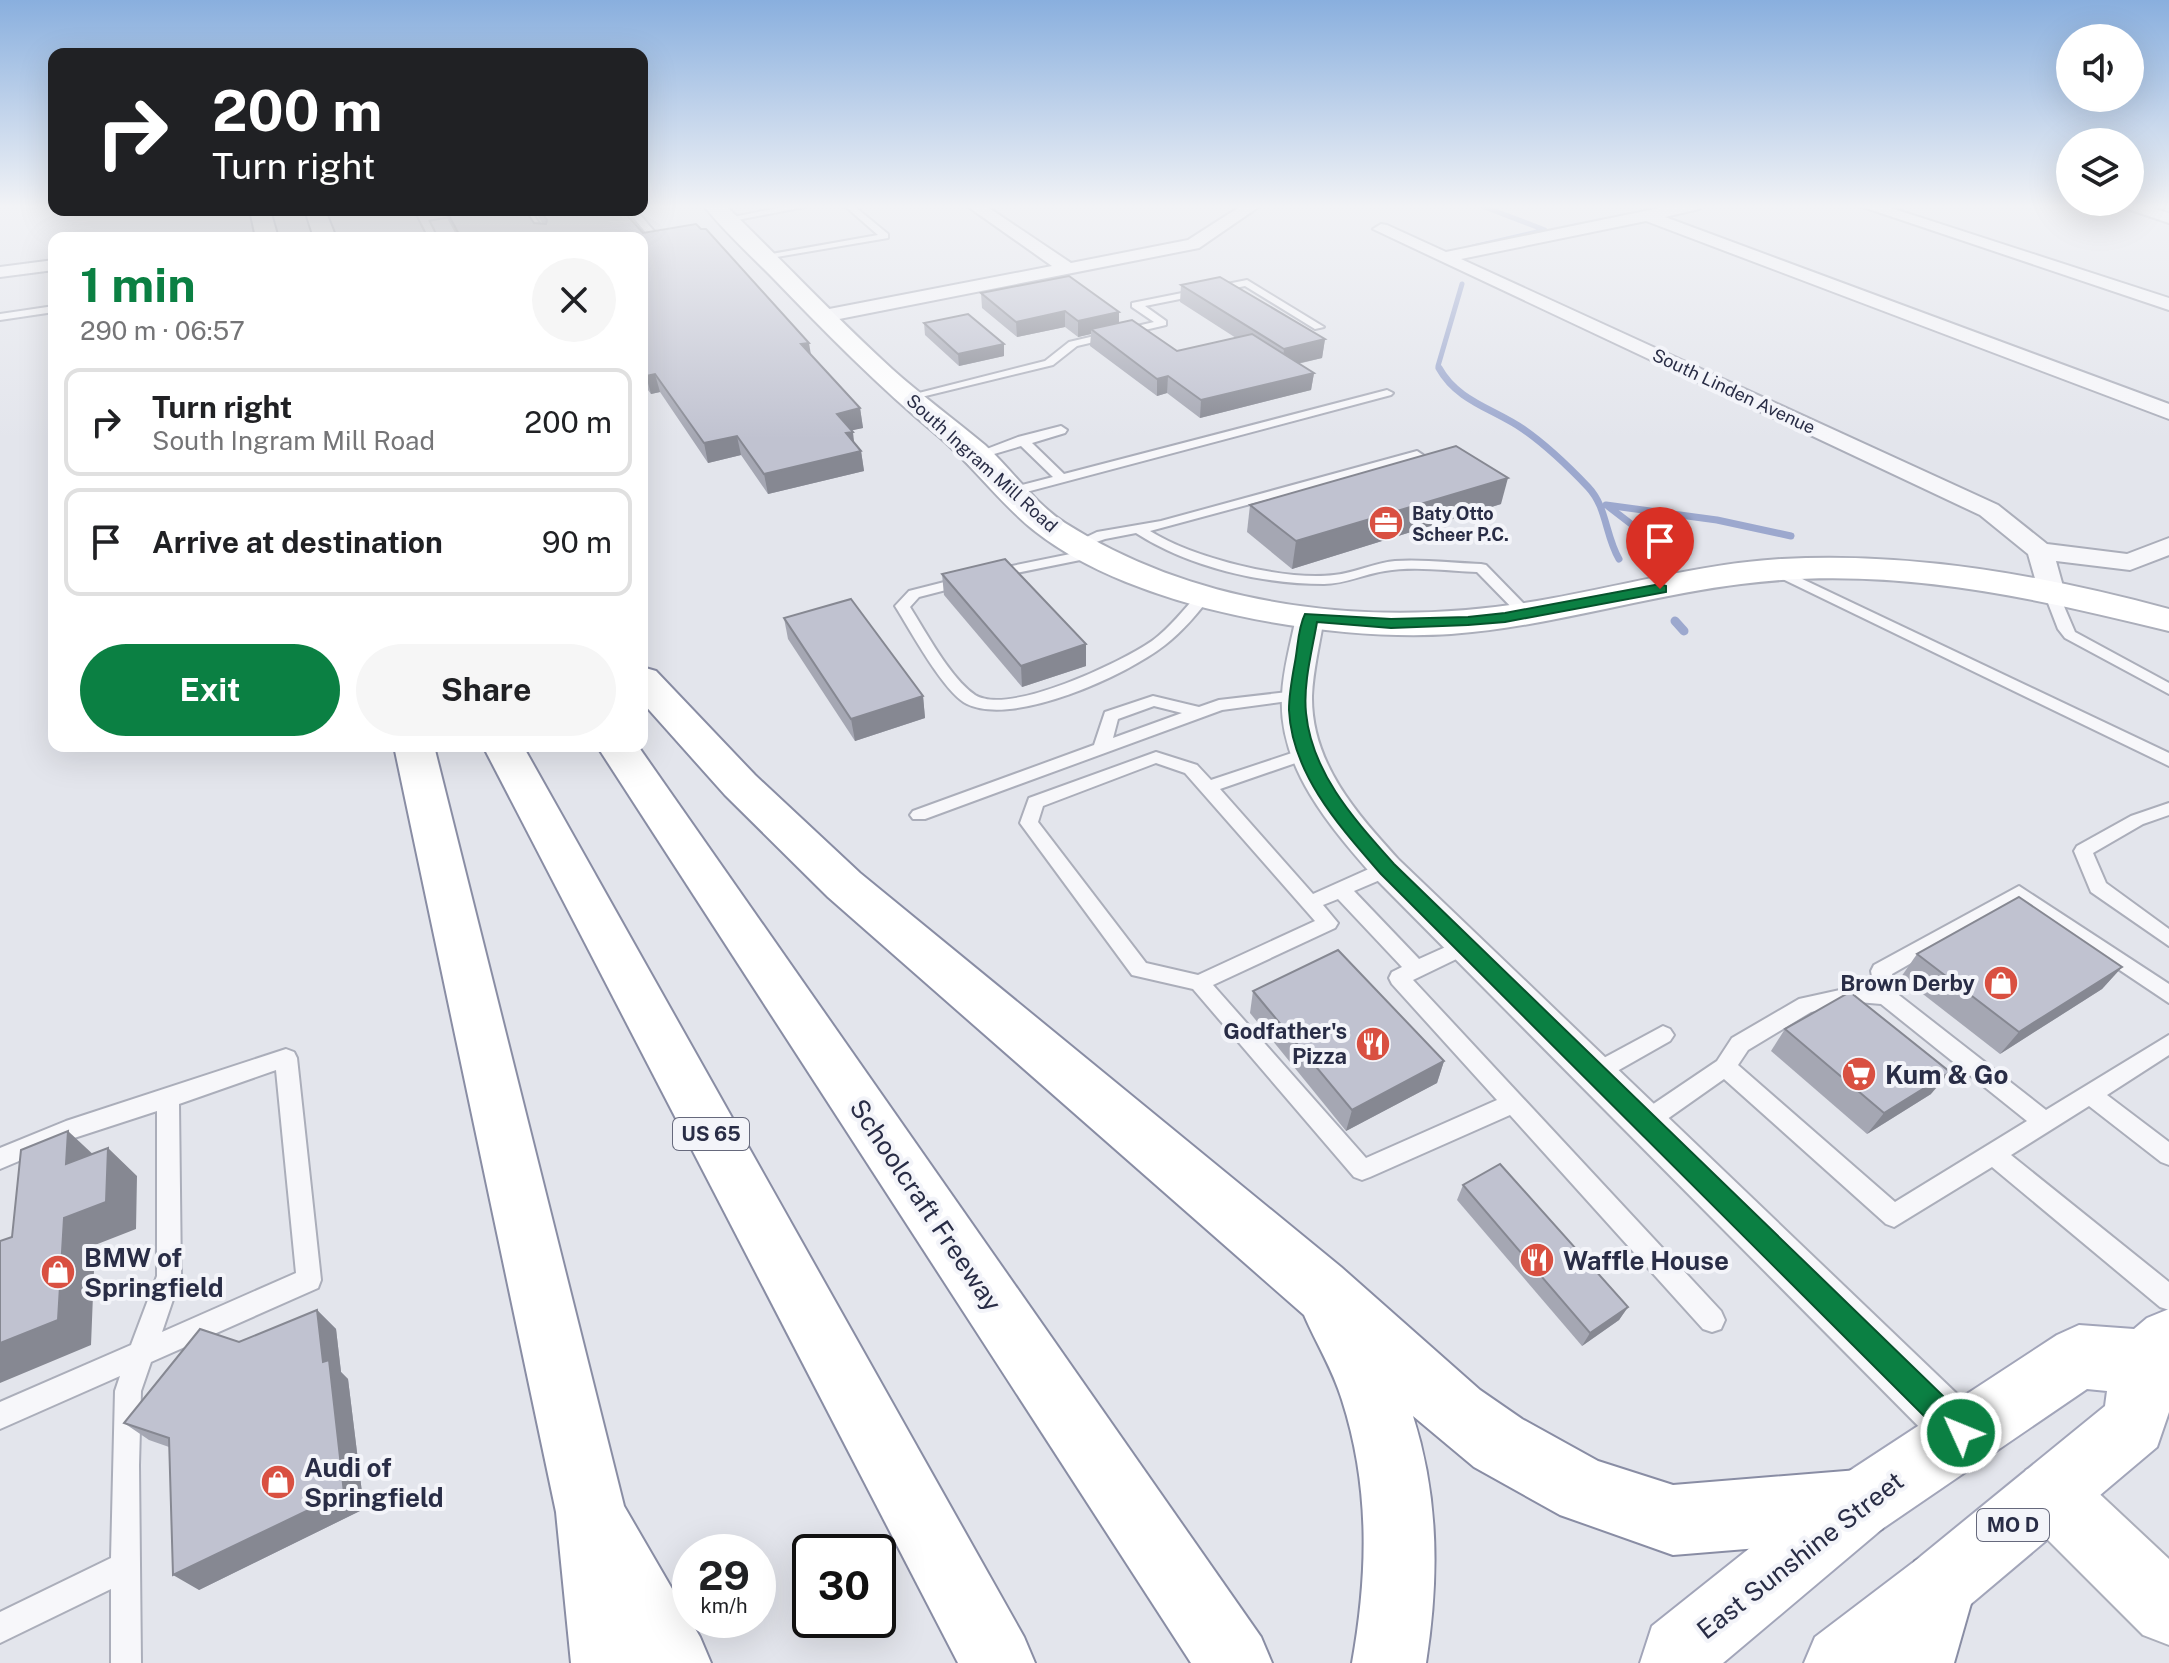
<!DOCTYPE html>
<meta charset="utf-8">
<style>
body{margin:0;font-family:"Public Sans",sans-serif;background:#f6f6f6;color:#202124;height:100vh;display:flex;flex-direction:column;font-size:30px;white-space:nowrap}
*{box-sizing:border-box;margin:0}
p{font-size:26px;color:#757577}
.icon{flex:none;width:44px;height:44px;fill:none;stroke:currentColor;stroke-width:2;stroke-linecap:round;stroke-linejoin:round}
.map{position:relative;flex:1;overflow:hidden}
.side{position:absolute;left:48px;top:232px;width:600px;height:520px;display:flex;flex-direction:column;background:#fff;border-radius:16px;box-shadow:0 8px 32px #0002}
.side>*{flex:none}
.guide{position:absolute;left:48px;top:48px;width:600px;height:168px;border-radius:16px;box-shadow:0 8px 32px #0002;background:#202124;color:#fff;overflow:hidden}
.controls{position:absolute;left:2056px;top:24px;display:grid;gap:16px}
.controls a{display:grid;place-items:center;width:88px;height:88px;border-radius:50%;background:#fff;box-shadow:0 8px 32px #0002;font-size:40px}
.speed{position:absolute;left:672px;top:1534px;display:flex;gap:16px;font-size:40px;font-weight:700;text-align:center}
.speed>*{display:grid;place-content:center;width:104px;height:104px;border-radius:50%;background:#fff;box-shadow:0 8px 32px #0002;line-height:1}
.speed small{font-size:20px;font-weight:400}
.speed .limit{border:4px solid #111;border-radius:12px;background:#fff;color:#111}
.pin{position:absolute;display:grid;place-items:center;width:68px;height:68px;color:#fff;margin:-82px -34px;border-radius:50% 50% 50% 0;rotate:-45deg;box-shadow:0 0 8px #0007}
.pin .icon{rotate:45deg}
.me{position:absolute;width:88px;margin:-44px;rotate:314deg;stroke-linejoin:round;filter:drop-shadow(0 0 6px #0008)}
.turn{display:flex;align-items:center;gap:28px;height:168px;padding:0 32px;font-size:36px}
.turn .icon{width:104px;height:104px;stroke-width:2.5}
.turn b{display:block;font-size:56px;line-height:68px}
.round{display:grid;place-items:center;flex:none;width:84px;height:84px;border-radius:42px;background:#f6f6f6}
.summary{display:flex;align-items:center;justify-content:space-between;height:136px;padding:0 32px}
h1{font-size:48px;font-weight:700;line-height:60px;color:#0b8043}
.button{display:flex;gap:16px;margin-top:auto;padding:16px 32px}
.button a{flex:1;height:92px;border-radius:48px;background:#0b8043;color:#fff;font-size:32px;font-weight:700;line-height:92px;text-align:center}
.button a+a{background:#f6f6f6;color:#202124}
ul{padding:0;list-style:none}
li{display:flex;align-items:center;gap:24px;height:108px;margin:0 16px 12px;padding:0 16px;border:4px solid #e0e0e0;border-radius:16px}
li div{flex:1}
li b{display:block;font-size:30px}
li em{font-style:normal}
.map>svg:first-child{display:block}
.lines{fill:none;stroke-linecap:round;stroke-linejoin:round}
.stream-far2{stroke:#9ca8ce;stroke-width:5}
.stream-far1{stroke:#9ca8ce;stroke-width:7}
.stream{stroke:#9ca8ce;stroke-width:9}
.lane-casing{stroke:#abaeba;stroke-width:4}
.street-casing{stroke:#abaeba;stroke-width:4}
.secondary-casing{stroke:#abaeba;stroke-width:4}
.primary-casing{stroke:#a2a5b9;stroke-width:4}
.highway-casing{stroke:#898da4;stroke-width:4}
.lane{fill:#f7f7fa;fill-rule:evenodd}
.street{fill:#f7f7fa;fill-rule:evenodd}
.secondary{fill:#fff;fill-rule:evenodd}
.primary{fill:#fff;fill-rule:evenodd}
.highway{fill:#fff;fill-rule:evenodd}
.wall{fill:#a5a7b3}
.shaded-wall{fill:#868892}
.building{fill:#c0c2d0;stroke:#868892;stroke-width:2}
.route{fill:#0b8043;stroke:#07532c;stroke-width:2}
.labels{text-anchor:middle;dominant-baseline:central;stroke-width:8;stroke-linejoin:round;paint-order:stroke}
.far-street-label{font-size:18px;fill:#292d46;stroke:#f3f4f9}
.far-poi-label{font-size:18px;font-weight:bold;fill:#292d46;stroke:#f3f4f9;text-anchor:start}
.shield{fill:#f3f4f9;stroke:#66697c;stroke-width:2}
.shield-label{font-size:20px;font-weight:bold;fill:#292d46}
.poi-label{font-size:22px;font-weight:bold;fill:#292d46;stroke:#f3f4f9;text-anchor:end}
.near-poi-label{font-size:26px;font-weight:bold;fill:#292d46;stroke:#f3f4f9;text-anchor:start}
.near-street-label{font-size:26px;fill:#292d46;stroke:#f3f4f9}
</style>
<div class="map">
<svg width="2169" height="1663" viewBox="0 0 2169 1663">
<rect width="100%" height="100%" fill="#e3e5ec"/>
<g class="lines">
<!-- stream-far2 -->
<g class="stream-far2">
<polyline points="1473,247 1545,230 1482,206"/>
<polyline points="1440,370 1438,366 1462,284"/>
</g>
<!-- stream-far1 -->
<g class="stream-far1">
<path d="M 1439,368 C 1457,401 1494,409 1523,429 C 1546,445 1568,466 1588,487 C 1607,507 1605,535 1619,559"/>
<polyline points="1606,505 1717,520 1791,536"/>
<polyline points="1609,507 1661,547"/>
</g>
<!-- stream -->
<polyline class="stream" points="1675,621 1684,631"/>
<!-- lane casing -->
<g class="lane-casing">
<g id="lane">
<polygon points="788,206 809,206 727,222 723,219"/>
<polygon points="845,206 854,206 888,234 888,238 765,259 760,256 878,235"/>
<polygon points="415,210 423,210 426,215 483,210 428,220 437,238 429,238"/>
<polygon points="522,210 530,210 549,238 541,238"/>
<polygon points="627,210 636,210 659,237 659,241 653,241"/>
<polygon points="1247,280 1324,327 1315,329 1245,286 1145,306 1166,321 1166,325 1077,346 1053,365 909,400 903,397 1045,361 1069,342 1154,322 1132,307 1132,303"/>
<polygon points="54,306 54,312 0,320 0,314"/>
<polygon points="1387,390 1393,393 1391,395 1015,495 1009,491 1010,488 1053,477 1021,446 977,459 971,455 1018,437 1061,426 1067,430 1065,433 1032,443 1064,474"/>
<path d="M 1417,451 L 1423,455 L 1421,458 L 1150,531 C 1193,558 1284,581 1334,575 C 1355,573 1374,563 1395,561 C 1423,559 1452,563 1481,564 L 1486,565 L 1531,611 L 1531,617 L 1521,617 L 1477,572 C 1447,571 1415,566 1385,571 C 1364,574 1345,584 1324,584 C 1261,584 1189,567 1136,533 L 1105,539 L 1079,548 L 1072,544 L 1097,532 L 1161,521 Z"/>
<polygon points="1095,549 1102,553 1100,556 992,578 985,574 992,570"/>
<polygon points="1775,566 2169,753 2169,766 1770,573 1768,570"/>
<path d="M 968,576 L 973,577 L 973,583 L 919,597 L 910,607 C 926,632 950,678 975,695 C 1009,716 1122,662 1152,641 C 1170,628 1184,609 1199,593 L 1209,593 L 1211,596 C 1198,613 1183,631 1165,645 C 1127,675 1014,727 967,704 C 944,693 909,628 895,606 L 909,591 Z"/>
<polygon points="2050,586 2057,590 2075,632 2169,683 2169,694 2065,638 2058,629 2043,590"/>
<path d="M 1297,691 L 1303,693 L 1305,696 L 1303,699 L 1222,710 L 925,819 L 913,819 L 910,815 L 913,811 L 1094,745 L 1105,712 L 1153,696 L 1199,707 L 1219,700 ZM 1154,706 L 1182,713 L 1113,738 L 1118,719 Z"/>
<path d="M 1307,748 L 1315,753 L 1313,757 L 1220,789 L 1313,894 L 1380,864 L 1394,864 L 1396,869 L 1394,874 L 1354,891 L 1419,959 L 1459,941 L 1473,941 L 1476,946 L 1473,951 L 1413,980 L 1721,1311 L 1725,1320 L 1721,1329 L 1712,1332 L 1703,1329 L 1510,1115 L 1370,1177 L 1362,1180 L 1354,1177 L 1193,989 L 1132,975 L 1020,823 L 1029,798 L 1156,752 L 1197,765 L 1211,780 ZM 1156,763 L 1185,773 L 1315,921 L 1198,975 L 1146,963 L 1038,822 L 1043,806 ZM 1338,899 L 1402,967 L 1392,972 L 1389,978 L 1392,984 L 1497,1100 L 1366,1158 L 1213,985 L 1335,928 L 1338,923 L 1323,905 Z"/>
<polygon points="2169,803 2169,815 2143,824 2093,853 2106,883 2169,929 2169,946 2091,892 2074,851 2077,846 2131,816"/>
<path d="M 2019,886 L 2169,984 L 2169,1003 L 2018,902 L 1892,974 L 1895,992 L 2046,1110 L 2169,1035 L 2169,1055 L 2107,1095 L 2169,1142 L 2169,1165 L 2161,1162 L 2089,1106 L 2011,1155 L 2169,1282 L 2169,1310 L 2160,1307 L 1992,1167 L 1894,1227 L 1886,1224 L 1724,1079 L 1653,1129 L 1645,1132 L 1637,1129 L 1634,1122 L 1637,1115 L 1717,1061 L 1732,1038 L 1799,999 L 1858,986 L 1874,987 L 1871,971 L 1874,965 ZM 1858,1002 L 1881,1004 L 2027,1121 L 1895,1202 L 1738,1065 L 1748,1050 L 1811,1012 Z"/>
<polygon points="1663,1026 1670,1029 1674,1035 1670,1041 1603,1079 1595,1082 1587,1079 1584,1073 1587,1067"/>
<path d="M 286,1049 L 294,1052 L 297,1058 L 321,1280 L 318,1288 L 151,1362 L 141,1391 L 139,1465 L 141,1663 L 111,1663 L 111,1589 L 0,1643 L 0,1612 L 111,1558 L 115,1391 L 120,1376 L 0,1429 L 0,1402 L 131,1345 L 157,1276 L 157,1111 L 71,1139 L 0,1169 L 0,1148 L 66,1121 ZM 276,1070 L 296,1273 L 162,1332 L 181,1276 L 179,1104 Z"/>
</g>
</g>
<!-- street casing -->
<g class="street-casing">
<g id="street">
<polygon points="967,206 986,206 1071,263 1188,240 1241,206 1260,206 1199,248 824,322 817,320 814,316 817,312 824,310 1052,266"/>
<polygon points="1669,206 1701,206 1699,209 1665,217 2169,404 2169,419 1646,221 1461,259 1998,505 2047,544 2127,554 2169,538 2169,555 2130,570 2056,561 2064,590 2060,596 2040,596 2028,554 1980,515 1373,229 1381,224 1387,225 1446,252"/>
<polygon points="1860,206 1885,206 2169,298 2169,310"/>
<polygon points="2119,206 2145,206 2169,213 2169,223"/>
<polygon points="54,260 54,270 0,277 0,267"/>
<path d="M 1310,609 L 1320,611 L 1324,617 C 1320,643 1313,670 1312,696 C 1311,763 1357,814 1399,860 L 1979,1415 L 1987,1433 L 1979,1451 L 1961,1459 L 1943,1451 L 1375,878 C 1330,827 1278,767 1282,696 C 1283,669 1291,643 1296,617 L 1300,611 Z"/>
</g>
</g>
<!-- secondary casing -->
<g class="secondary-casing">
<g id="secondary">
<path d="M 704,206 L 726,206 C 782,260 835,317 892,369 C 922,396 954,419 985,445 C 1012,470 1034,503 1065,523 C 1203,611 1379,628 1537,601 C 1619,587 1699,564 1782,559 C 1914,552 2042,575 2169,609 L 2169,631 C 2027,596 1888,565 1741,584 C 1643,596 1549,627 1451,634 C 1329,642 1134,609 1036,532 C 1000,504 973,465 937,435 C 878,386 825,332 772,277 C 749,254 724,231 704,206 Z"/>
<polygon points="2050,1460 2074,1470 2169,1559 2169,1645 2143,1635 2026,1518 2016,1494 2026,1470"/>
</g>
</g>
<!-- primary casing -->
<g class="primary-casing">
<polygon id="primary" points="2169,1309 2169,1412 2157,1447 1901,1663 1804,1663 1815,1637 1915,1561 2105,1406 2107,1391 2087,1389 1882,1529 1723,1663 1640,1663 1652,1626 1834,1481 2057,1335 2079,1325 2134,1329 2147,1318"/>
</g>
<!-- highway casing -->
<g class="highway-casing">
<g id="highway">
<polygon points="250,210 270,210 278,238 256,238"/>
<polygon points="305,210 325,210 336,238 314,238"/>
<path d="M 642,667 L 656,671 L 755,775 L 860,873 L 1341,1267 L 1480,1390 L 1522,1419 L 1598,1461 L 1673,1485 L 1858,1470 L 1882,1481 L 1893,1505 L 1882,1529 L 1858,1540 L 1673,1555 L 1560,1515 L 1474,1467 L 1413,1416 C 1439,1498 1439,1579 1426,1663 L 1352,1663 C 1368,1574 1370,1487 1342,1400 C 1333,1370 1316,1343 1304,1315 L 828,897 L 725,795 L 642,702 Z"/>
<polygon points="394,746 434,746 624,1506 700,1637 711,1663 571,1663 556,1512"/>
<polygon points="483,746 523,746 1024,1637 1035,1663 958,1663"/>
<polygon points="597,746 638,746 1261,1637 1272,1663 1191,1663"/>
<polygon points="1940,1550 1965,1561 1976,1586 1954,1663 1880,1663 1915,1561"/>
</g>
</g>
<!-- lane -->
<use href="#lane" class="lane"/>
<!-- street -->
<use href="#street" class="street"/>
<!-- secondary -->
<use href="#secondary" class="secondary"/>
<!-- primary -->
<use href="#primary" class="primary"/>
<!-- highway -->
<use href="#highway" class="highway"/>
</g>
<!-- wall -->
<g class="wall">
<polygon points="445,210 543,224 534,210 622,210 643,233 811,355 860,408 863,428 851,430 854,443 861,451 864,471 768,494 741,455 708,463 660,392 651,394 642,382 642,238 458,238 448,220"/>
<polygon points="1181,285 1325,339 1322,358 1298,364 1314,373 1311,390 1200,418 1167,393 1157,396 1090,346 1091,334 1078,337 1065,327 1017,337 982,308 981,293 1119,323 1177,351 1236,338 1180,302"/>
<polygon points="924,323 1004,356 959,366 925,335"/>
<polygon points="1501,504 1292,569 1247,532 1250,505"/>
<polygon points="942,574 1086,644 1086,666 1022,687 944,595"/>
<polygon points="784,618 923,696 925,718 855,741 788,639"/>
<polygon points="1917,954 2122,967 2102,989 2000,1054 1901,977"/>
<polygon points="1253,991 1444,1061 1437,1083 1346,1131 1250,1013"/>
<polygon points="1785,1029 1931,1094 1867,1134 1771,1051"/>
<polygon points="1463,1185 1628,1307 1619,1320 1582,1346 1457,1200"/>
<polygon points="317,1310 336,1329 341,1372 348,1379 364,1509 199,1590 169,1447 149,1440 124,1423"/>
</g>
<!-- shaded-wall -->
<g class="shaded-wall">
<polygon points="1065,311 1065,327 1017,337 1016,322"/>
<polygon points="1119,312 1119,327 1091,329 1091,334 1078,337 1078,321"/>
<polygon points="1325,339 1322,358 1282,367 1284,349"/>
<polygon points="809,343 812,361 801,344"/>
<polygon points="1004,344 1004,356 959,366 958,354"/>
<polygon points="1314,373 1311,390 1200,418 1201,400"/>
<polygon points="655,374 660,392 651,394 646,376"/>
<polygon points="1168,376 1167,393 1157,396 1157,379"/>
<polygon points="860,408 863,428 840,433 837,414"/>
<polygon points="853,432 855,451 846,433"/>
<polygon points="737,436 741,455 708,463 704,443"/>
<polygon points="861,451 864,471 768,494 764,474"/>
<polygon points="1508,478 1501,504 1292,569 1296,541"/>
<polygon points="1086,644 1086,666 1022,687 1021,666"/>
<polygon points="923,696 925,718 855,741 851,719"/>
<polygon points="2122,967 2102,989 2000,1054 2019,1032"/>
<polygon points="1444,1061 1437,1083 1346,1131 1352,1110"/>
<polygon points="1950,1072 1931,1094 1867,1134 1884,1113"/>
<polygon points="68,1131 98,1159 66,1164"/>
<polygon points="108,1148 137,1176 136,1229 95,1245 91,1345 0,1383 0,1343 64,1218"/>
<polygon points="1628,1307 1619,1320 1582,1346 1590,1333"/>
<polygon points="317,1310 336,1329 341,1372 348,1379 364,1509 199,1590 173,1575 323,1362"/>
</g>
<!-- building -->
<g class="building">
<polygon points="446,210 525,210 534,223 546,224 547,220 540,210 622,210 643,233 696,224 701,229 706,229 809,343 801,344 860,408 837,414 853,432 846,433 861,451 764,474 737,436 704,443 655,374 646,376 642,370 642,238 461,238"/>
<polygon points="1069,276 1119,312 1078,321 1065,311 1016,322 981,293"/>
<polygon points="1220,277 1325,339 1284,349 1181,285"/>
<polygon points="968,314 1004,344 958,354 924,323"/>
<polygon points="1132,320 1177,351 1252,334 1314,373 1201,400 1168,376 1157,379 1091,329"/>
<polygon points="1456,446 1508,478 1296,541 1250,505"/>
<polygon points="1005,559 1086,644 1021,666 942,574"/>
<polygon points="851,599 923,696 851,719 784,618"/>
<polygon points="2019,897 2122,967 2019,1032 1917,954"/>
<polygon points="1338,950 1444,1061 1352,1110 1253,991"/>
<polygon points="1850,992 1950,1072 1884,1113 1785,1029"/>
<polygon points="68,1131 66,1164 108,1148 106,1202 64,1218 58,1320 0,1343 0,1241 12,1237 21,1150"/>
<polygon points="1500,1164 1628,1307 1590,1333 1463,1185"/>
<polygon points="317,1310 323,1362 329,1360 344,1493 173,1575 169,1438 124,1423 200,1329 239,1342"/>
</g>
<!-- sky -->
<linearGradient id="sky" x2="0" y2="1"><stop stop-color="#89afde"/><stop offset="0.47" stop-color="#f2f3f6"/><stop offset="1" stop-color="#f2f3f6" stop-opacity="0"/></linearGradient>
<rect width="2169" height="439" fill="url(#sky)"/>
<!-- route -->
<path class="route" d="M 1660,584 L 1666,586 L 1666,592 L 1505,622 L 1468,625 L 1391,628 L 1317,622 C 1312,651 1303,684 1306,713 C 1312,774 1355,820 1394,864 L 1971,1423 L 1975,1433 L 1971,1443 L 1961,1447 L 1951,1443 L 1381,874 C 1341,828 1292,775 1289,710 C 1289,694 1292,678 1295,662 C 1298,646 1298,628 1305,614 L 1391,619 L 1468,617 L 1505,613 Z"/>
<!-- icons -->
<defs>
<g id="office-disc" transform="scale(1.8)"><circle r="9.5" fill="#d95041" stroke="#f3f4f9"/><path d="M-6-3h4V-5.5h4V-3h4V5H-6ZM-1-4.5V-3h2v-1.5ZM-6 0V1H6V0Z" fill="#fff"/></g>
<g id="shop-disc" transform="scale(1.8)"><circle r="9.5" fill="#d95041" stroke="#f3f4f9"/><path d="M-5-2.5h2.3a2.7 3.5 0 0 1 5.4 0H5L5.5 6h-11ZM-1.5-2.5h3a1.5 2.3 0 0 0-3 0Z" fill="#fff"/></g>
<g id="restaurant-disc" transform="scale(1.8)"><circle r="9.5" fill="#d95041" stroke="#f3f4f9"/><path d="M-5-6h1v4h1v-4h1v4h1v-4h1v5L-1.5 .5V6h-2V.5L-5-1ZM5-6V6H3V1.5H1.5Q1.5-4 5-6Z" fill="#fff"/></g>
<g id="supermarket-disc" transform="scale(1.8)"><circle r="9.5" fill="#d95041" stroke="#f3f4f9"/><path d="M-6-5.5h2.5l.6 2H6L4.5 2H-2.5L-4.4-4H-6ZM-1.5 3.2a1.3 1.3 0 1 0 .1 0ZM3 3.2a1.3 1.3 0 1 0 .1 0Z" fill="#fff"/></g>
</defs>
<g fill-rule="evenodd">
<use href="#office-disc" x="1386" y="523"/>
<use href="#shop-disc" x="2001" y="983"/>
<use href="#restaurant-disc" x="1373" y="1044"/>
<use href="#supermarket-disc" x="1859" y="1074"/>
<use href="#restaurant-disc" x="1537" y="1260"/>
<use href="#shop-disc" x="58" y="1272"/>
<use href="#shop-disc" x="278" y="1482"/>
</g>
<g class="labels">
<!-- far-street labels -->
<g class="far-street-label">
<text transform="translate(1734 391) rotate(25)">South Linden Avenue</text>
<text transform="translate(982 463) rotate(42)">South Ingram Mill Road</text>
</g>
<!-- far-poi labels -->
<g class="far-poi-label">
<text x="1412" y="513">Baty Otto<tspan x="1412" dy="21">Scheer P.C.</tspan></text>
</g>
<!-- shield labels -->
<g class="shield">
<rect x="673" y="1118" width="76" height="32" rx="6"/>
<rect x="1977" y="1509" width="72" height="32" rx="6"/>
</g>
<g class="shield-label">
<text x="711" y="1134">US 65</text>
<text x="2013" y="1525">MO D</text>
</g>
<!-- poi labels -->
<g class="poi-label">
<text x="1975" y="983">Brown Derby</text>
<text x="1347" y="1031">Godfather's<tspan x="1347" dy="25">Pizza</tspan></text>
</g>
<!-- near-poi labels -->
<g class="near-poi-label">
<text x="1885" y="1074">Kum &amp; Go</text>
<text x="84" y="1257">BMW of<tspan x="84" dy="30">Springfield</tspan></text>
<text x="1563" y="1260">Waffle House</text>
<text x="304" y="1467">Audi of<tspan x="304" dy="30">Springfield</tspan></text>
</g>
<!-- near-street labels -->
<g class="near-street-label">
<text transform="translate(926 1205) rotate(56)">Schoolcraft Freeway</text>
<text transform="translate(1800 1555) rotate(-38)">East Sunshine Street</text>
</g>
</g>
</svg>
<div class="controls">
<a><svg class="icon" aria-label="sound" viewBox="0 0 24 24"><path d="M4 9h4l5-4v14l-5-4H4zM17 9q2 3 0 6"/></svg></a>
<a><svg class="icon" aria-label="layers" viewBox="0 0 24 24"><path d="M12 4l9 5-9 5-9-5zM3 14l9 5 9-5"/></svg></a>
</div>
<div class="speed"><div>29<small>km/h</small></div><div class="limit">30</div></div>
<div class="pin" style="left:1660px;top:589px;background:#d93025"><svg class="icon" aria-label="arrive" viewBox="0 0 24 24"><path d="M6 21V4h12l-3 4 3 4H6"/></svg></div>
<svg class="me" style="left:1961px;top:1433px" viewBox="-20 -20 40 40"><circle r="17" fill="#0b8043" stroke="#fff" stroke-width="3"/><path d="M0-11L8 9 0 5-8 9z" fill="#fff"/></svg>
<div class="guide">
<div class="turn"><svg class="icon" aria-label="right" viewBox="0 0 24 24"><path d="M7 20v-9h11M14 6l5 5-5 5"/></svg><div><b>200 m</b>Turn right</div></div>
</div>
<section class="side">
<div class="summary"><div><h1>1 min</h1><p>290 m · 06:57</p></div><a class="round"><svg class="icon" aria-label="close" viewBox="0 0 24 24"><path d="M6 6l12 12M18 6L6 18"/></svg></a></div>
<ul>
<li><svg class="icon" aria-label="right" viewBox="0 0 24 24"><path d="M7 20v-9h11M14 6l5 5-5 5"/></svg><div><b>Turn right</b><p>South Ingram Mill Road</p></div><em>200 m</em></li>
<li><svg class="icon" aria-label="arrive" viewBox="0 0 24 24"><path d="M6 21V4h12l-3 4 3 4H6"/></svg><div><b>Arrive at destination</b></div><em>90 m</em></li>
</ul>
<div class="button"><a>Exit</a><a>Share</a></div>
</section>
</div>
